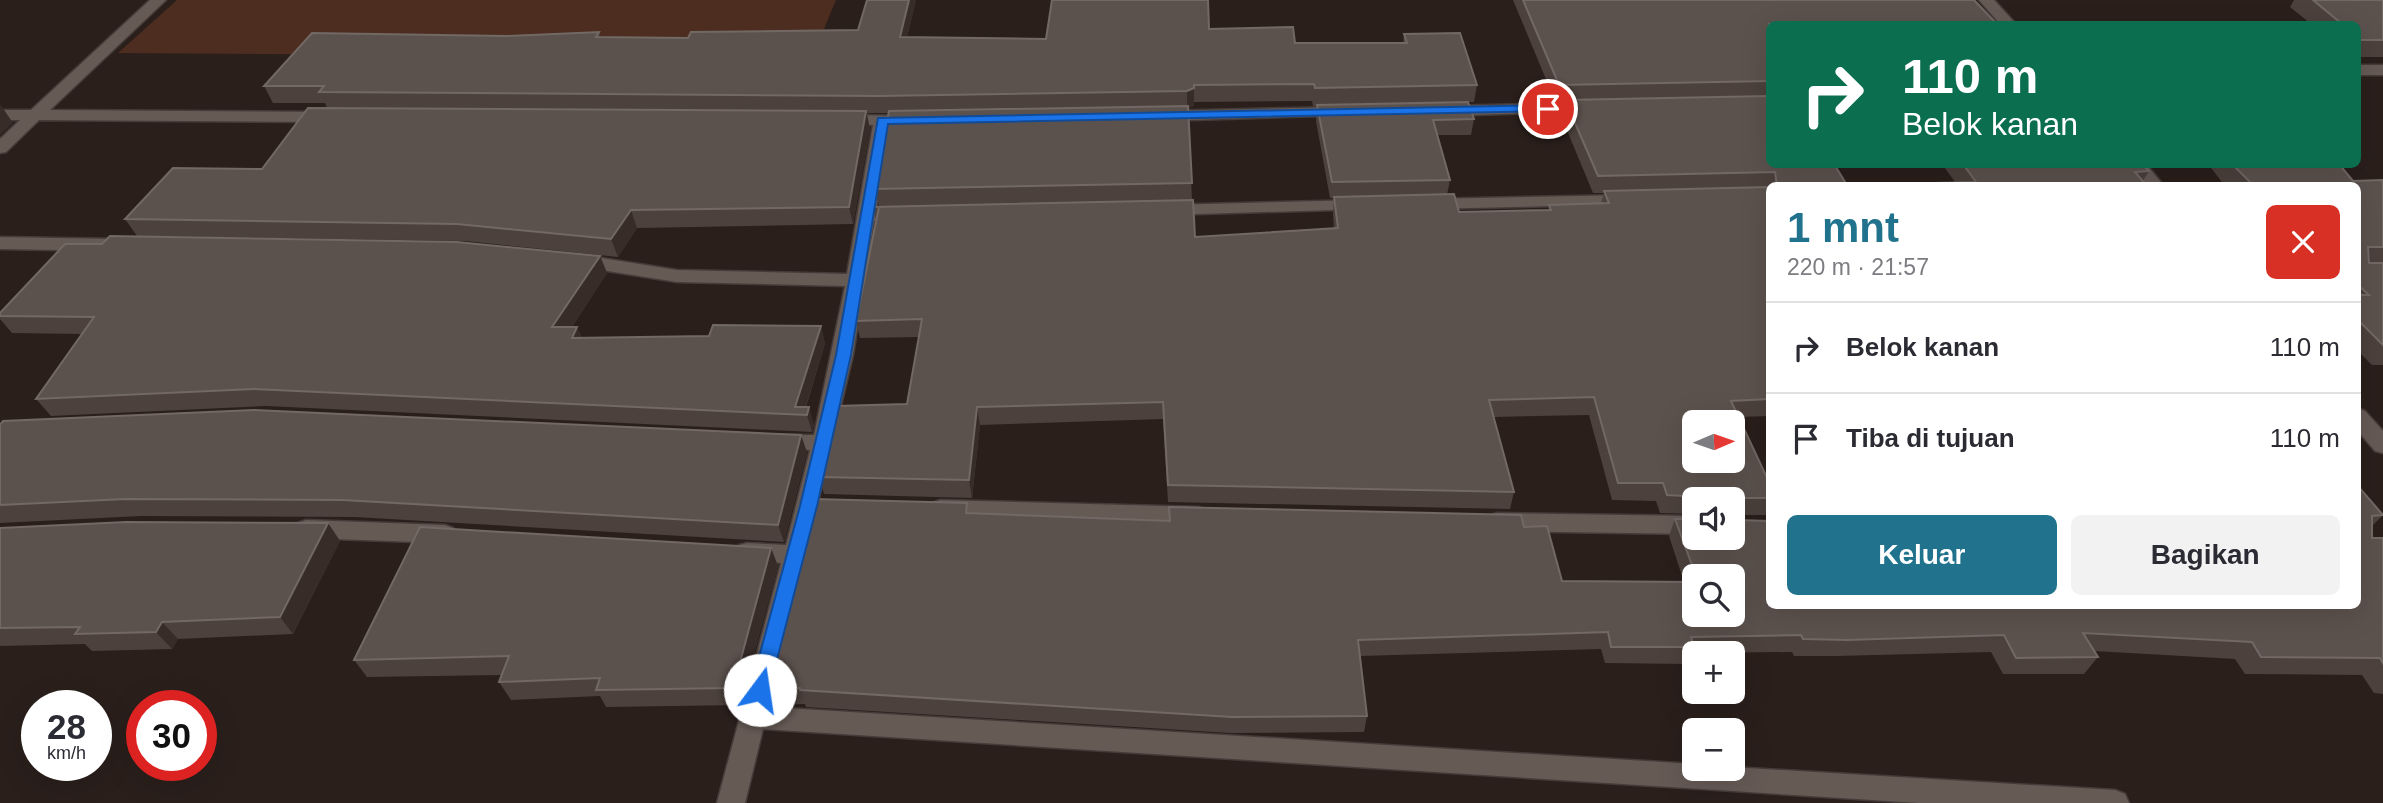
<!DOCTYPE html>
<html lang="id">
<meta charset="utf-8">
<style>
body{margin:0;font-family:Helvetica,sans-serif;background:#f2f2f3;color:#2b2b33;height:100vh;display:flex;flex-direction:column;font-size:26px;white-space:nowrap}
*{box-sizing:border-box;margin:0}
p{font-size:23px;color:#7c7c81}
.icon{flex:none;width:38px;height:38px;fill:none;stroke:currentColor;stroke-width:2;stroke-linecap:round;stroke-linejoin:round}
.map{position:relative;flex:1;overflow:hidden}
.drawer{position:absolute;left:1766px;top:182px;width:595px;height:427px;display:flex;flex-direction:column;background:#fff;border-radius:10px;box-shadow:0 7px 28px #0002}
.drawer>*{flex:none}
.top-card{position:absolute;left:1766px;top:21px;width:595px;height:147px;border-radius:10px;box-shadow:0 7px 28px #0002;background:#0b6e4f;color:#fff;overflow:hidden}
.needle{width:46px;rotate:88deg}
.buttons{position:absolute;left:1682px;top:410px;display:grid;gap:14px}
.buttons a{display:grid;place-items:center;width:63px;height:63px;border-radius:10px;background:#fff;box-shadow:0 7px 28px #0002;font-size:35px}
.speed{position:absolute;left:21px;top:690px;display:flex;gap:14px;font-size:35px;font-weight:700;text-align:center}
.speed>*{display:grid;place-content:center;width:91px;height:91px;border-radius:50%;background:#fff;box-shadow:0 7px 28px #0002;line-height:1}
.speed small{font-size:18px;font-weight:400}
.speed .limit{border:10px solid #d22;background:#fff;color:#111}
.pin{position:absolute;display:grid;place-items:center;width:60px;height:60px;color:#fff;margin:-30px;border:4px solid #fff;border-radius:50%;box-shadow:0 2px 7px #0007}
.me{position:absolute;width:77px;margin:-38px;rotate:14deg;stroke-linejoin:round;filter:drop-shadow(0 0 5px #0008)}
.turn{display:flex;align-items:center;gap:24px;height:147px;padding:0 21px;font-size:32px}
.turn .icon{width:91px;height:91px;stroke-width:2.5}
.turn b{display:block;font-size:49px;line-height:60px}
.round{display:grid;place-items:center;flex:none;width:74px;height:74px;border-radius:10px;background:#f2f2f3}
.summary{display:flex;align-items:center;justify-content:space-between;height:119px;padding:0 21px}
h1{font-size:42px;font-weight:600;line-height:52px;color:#21738d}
.primary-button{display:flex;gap:14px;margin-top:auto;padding:14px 21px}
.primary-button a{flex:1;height:80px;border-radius:10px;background:#21738d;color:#fff;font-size:28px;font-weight:600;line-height:80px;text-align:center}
.primary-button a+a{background:#f2f2f3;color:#2b2b33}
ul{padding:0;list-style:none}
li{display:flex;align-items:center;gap:21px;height:91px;padding:0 21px;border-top:2px solid #e1e1e2}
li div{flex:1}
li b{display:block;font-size:26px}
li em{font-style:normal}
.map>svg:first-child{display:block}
.green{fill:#4c2d1f}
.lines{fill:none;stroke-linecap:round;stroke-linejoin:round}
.minor-casing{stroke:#453c39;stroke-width:3}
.minor{fill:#665a55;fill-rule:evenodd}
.wall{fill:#4c413c;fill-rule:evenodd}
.shaded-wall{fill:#372c28}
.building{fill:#5c524d;stroke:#726864;stroke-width:2;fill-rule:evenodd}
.route{fill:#1a73e8;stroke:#114b97;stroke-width:2}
</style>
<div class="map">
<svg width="2383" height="803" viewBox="0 0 2383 803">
<rect width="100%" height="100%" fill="#2a1f1b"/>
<!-- green -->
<polygon class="green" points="177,0 836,0 812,58 118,53"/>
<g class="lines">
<!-- minor casing -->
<g class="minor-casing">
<g id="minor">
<polygon points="150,0 166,0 50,110 329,112 337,117 329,122 39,120 6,152 0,153 0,139 20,120 0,120 0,110 31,110"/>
<polygon points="1979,0 1994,0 2016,24 2000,24"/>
<rect x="2357" y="65" width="26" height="10"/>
<polygon points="1592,103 1600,108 1598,111 1442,116 1434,111 1442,106"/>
<polygon points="1344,107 1352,112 1350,115 1159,121 1151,116 1159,111"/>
<polygon points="840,115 919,116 919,124 890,125 876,210 903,210 912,215 903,220 874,221 853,355 769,707 1694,764 1694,768 1732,767 2115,790 2125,794 2129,803 1919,803 763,729 745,803 717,803 781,563 739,559 735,552 739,545 747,543 786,545 810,450 766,447 763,441 766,435 814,435 845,286 677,282 576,266 567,260 576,254 677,270 847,274 873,125 834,124 832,120"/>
<polygon points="2128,164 2146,164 2164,186 2146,186"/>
<polygon points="1631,195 1637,196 1640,200 1637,204 1428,209 1419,204 1428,199"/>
<polygon points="1361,200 1367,201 1370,205 1367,209 1166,215 1157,210 1166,205"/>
<polygon points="0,237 117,239 126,245 117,251 0,249"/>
<polygon points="2357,408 2365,411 2383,431 2383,453 2375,451 2357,430"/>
<polygon points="940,500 1198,507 1206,510 1209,516 1206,522 1198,525 940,518 932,515 929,509 932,503"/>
<polygon points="1497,513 1694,516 1694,534 1497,531 1489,528 1486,522 1489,516"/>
<polygon points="306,520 445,525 453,528 457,534 453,540 445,543 306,538 298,535 294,529 298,523"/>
</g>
</g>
<!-- minor -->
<use href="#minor" class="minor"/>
</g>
<!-- wall -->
<g class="wall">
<path d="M 867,0 L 916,0 L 907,37 L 1046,39 L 1209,29 L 1295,43 L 1403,43 L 1404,34 L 1477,85 L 1474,102 L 1468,102 L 1474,119 L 1471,135 L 1437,135 L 1450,180 L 1447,195 L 1459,212 L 1548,210 L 1549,205 L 1601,203 L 1604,193 L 1593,193 L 1561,116 L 1565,101 L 1555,101 L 1513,0 L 1974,0 L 1769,24 L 1769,164 L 1847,185 L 1955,182 L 1942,164 L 2142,164 L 2149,171 L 2143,181 L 2147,186 L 1769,186 L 1769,416 L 1739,417 L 1769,482 L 1769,515 L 1738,515 L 1738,520 L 1769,606 L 2357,606 L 2357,485 L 2383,515 L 2372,526 L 2372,538 L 2383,538 L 2383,694 L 2374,693 L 2362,675 L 2245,674 L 2235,659 L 2094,651 L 2098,657 L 2084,674 L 2003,674 L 1991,652 L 1837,656 L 1794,656 L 1792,652 L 1694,653 L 1691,653 L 1687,664 L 1605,663 L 1601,649 L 1360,656 L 1367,716 L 1364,732 L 1231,733 L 806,707 L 805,704 L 772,705 L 766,688 L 969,513 L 1169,521 L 1169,507 L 1524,527 L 1562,581 L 1684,582 L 1669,536 L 1675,519 L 1694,537 L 1732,499 L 1694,499 L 1694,514 L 1660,513 L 1656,501 L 1612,500 L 1589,415 L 1494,417 L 1514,492 L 1510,509 L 1168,502 L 1163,419 L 980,425 L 972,498 L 824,494 L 819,477 L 907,404 L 919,337 L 860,338 L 856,321 L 876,222 L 873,207 L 879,206 L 875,189 L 889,113 L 867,113 L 870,129 L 853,224 L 637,228 L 618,257 L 466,241 L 137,236 L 125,219 L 262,169 L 327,108 L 325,103 L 273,103 L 264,86 L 506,36 L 599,32 L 601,37 L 688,38 L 858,30 ZM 1312,101 L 1313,106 L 1317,106 L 1316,121 L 1330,198 L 1334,198 L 1333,214 L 1334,229 L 1195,237 L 1192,200 L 1188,108 L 1194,106 L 1194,102 ZM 1694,576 L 1732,576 L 1694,614 Z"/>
<polygon points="2294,0 2383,0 2383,57 2357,57 2357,24 2311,24 2290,7"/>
<polygon points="2208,164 2339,164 2353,181 2383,180 2383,365 2372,365 2357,350 2357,186 2225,186"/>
<polygon points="600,256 607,273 572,327 577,327 582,338 709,336 821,326 825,344 806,407 814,424 812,432 266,406 51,416 36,399 82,334 12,333 0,319 0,313"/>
<polygon points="0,425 807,452 784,542 355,517 141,516 0,523"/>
<polygon points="328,523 340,541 293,634 178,639 172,649 92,651 85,644 0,646 0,528"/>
<polygon points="771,548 778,566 740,705 606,707 600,696 511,700 499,682 502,675 367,677 354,660"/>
</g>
<!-- shaded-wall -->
<g class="shaded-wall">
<polygon points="909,0 916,0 903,54 900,37"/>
<polygon points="1194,88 1194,106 1187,108 1187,91"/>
<polygon points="0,104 13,123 0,135"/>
<polygon points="866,111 870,129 853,224 849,207"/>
<polygon points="631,210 637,228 618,257 611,239"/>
<polygon points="600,256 607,273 560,345 552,327"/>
<polygon points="821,326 825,344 803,415 795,407"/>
<polygon points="577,327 585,344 572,338"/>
<polygon points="809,407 814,424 812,432 807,415"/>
<polygon points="977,407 980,425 972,498 969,480"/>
<polygon points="801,435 807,452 784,542 778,525"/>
<polygon points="328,523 340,541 293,634 280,617"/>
<polygon points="771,548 778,566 740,705 733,688"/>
<polygon points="162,622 178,639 172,649 156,632"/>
</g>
<!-- building -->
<g class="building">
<polygon points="867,0 909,0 900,37 1046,39 1052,0 1208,0 1209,29 1293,27 1295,43 1407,43 1404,34 1460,33 1477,85 1315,88 1314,84 1194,85 1194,88 1187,91 879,96 319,92 324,86 264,86 312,33 506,36 599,32 596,37 688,38 691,32 858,30"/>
<polygon points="1523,0 1974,0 1997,24 1769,24 1769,81 1559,85"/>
<polygon points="2313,0 2383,0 2383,40 2361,40 2357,37 2357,24 2342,24"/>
<polygon points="1769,96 1769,164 1834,164 1847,185 1976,182 1963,164 2142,164 2149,171 2135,172 2147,186 1777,186 1775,172 1598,176 1565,100"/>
<polygon points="1468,102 1474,119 1433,120 1450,180 1332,182 1317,105"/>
<polygon points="1188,106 1192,183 875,189 889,111"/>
<polygon points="308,108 866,111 849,207 631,210 611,239 457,224 125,219 173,168 262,169"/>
<polygon points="2232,164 2339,164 2353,181 2383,180 2383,247 2368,247 2369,263 2383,263 2383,345 2357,319 2357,295 2369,295 2357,284 2357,186 2254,186"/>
<path d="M 1769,187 L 1769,399 L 1731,401 L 1769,482 L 1769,498 L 1738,498 L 1738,520 L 1769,521 L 1769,606 L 2357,606 L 2357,485 L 2383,515 L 2372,516 L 2372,538 L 2383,538 L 2383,663 L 2380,658 L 2261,657 L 2252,642 L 2083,633 L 2098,657 L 2016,658 L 2004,635 L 1847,640 L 1803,639 L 1801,635 L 1691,637 L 1694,647 L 1611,647 L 1608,632 L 1358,640 L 1367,716 L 1232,717 L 800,690 L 800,688 L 766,688 L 814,499 L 967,503 L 966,513 L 1170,521 L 1169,507 L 1521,515 L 1524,527 L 1547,526 L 1562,581 L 1694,582 L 1694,614 L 1732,614 L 1732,576 L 1696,576 L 1675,519 L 1694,519 L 1694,537 L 1732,537 L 1732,499 L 1703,499 L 1703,497 L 1667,495 L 1663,483 L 1618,483 L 1594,397 L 1489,400 L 1514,492 L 1168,485 L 1163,402 L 977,407 L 969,480 L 819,477 L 836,406 L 907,404 L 922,319 L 856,321 L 879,207 L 873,207 L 1193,200 L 1195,237 L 1338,228 L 1334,197 L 1454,194 L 1459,212 L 1551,210 L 1549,205 L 1609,203 L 1604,191 ZM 1694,422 L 1732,422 L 1732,460 L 1694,460 Z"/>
<polygon points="110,236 457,242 600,256 552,327 577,327 572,338 709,336 713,325 821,326 795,407 809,407 807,415 254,389 36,399 94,317 0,316 0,313 65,244 102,244"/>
<polygon points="254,410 801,435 778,525 343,500 126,499 0,505 0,425 3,421"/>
<polygon points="126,522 328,523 280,617 162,622 156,632 75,634 80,627 0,628 0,528"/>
<polygon points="420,527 771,548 733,688 596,690 600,678 499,682 509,656 354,660"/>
</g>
<!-- route -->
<polygon class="route" points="1548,105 1554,109 1552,111 888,124 851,355 817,506 769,690 766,696 753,696 750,690 800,506 836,355 878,118"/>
</svg>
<div class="buttons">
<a><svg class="needle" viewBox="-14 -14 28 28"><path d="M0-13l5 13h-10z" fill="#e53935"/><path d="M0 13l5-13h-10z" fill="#7c7c81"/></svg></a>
<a><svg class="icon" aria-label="sound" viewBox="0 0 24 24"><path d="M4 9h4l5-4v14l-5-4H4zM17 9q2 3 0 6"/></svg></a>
<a><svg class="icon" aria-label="search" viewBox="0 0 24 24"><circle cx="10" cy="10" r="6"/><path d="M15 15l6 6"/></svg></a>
<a>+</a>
<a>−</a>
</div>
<div class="speed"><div>28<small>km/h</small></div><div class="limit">30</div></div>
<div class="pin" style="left:1548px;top:109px;background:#d93025"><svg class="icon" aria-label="arrive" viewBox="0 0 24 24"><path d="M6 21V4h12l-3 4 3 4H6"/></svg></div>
<svg class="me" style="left:760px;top:690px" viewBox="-20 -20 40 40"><circle r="19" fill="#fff"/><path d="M0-13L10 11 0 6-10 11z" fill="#1a73e8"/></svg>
<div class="top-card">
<div class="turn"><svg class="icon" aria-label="right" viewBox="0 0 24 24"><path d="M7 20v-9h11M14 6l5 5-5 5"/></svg><div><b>110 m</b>Belok kanan</div></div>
</div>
<section class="drawer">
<div class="summary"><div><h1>1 mnt</h1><p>220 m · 21:57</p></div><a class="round" style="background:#d93025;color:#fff"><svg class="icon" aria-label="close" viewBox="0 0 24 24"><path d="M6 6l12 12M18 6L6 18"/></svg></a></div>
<ul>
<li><svg class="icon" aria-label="right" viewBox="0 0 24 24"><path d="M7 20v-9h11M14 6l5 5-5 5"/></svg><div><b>Belok kanan</b></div><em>110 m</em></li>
<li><svg class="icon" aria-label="arrive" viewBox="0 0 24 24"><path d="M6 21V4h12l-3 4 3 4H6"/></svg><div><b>Tiba di tujuan</b></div><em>110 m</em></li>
</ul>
<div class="primary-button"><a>Keluar</a><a>Bagikan</a></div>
</section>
</div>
